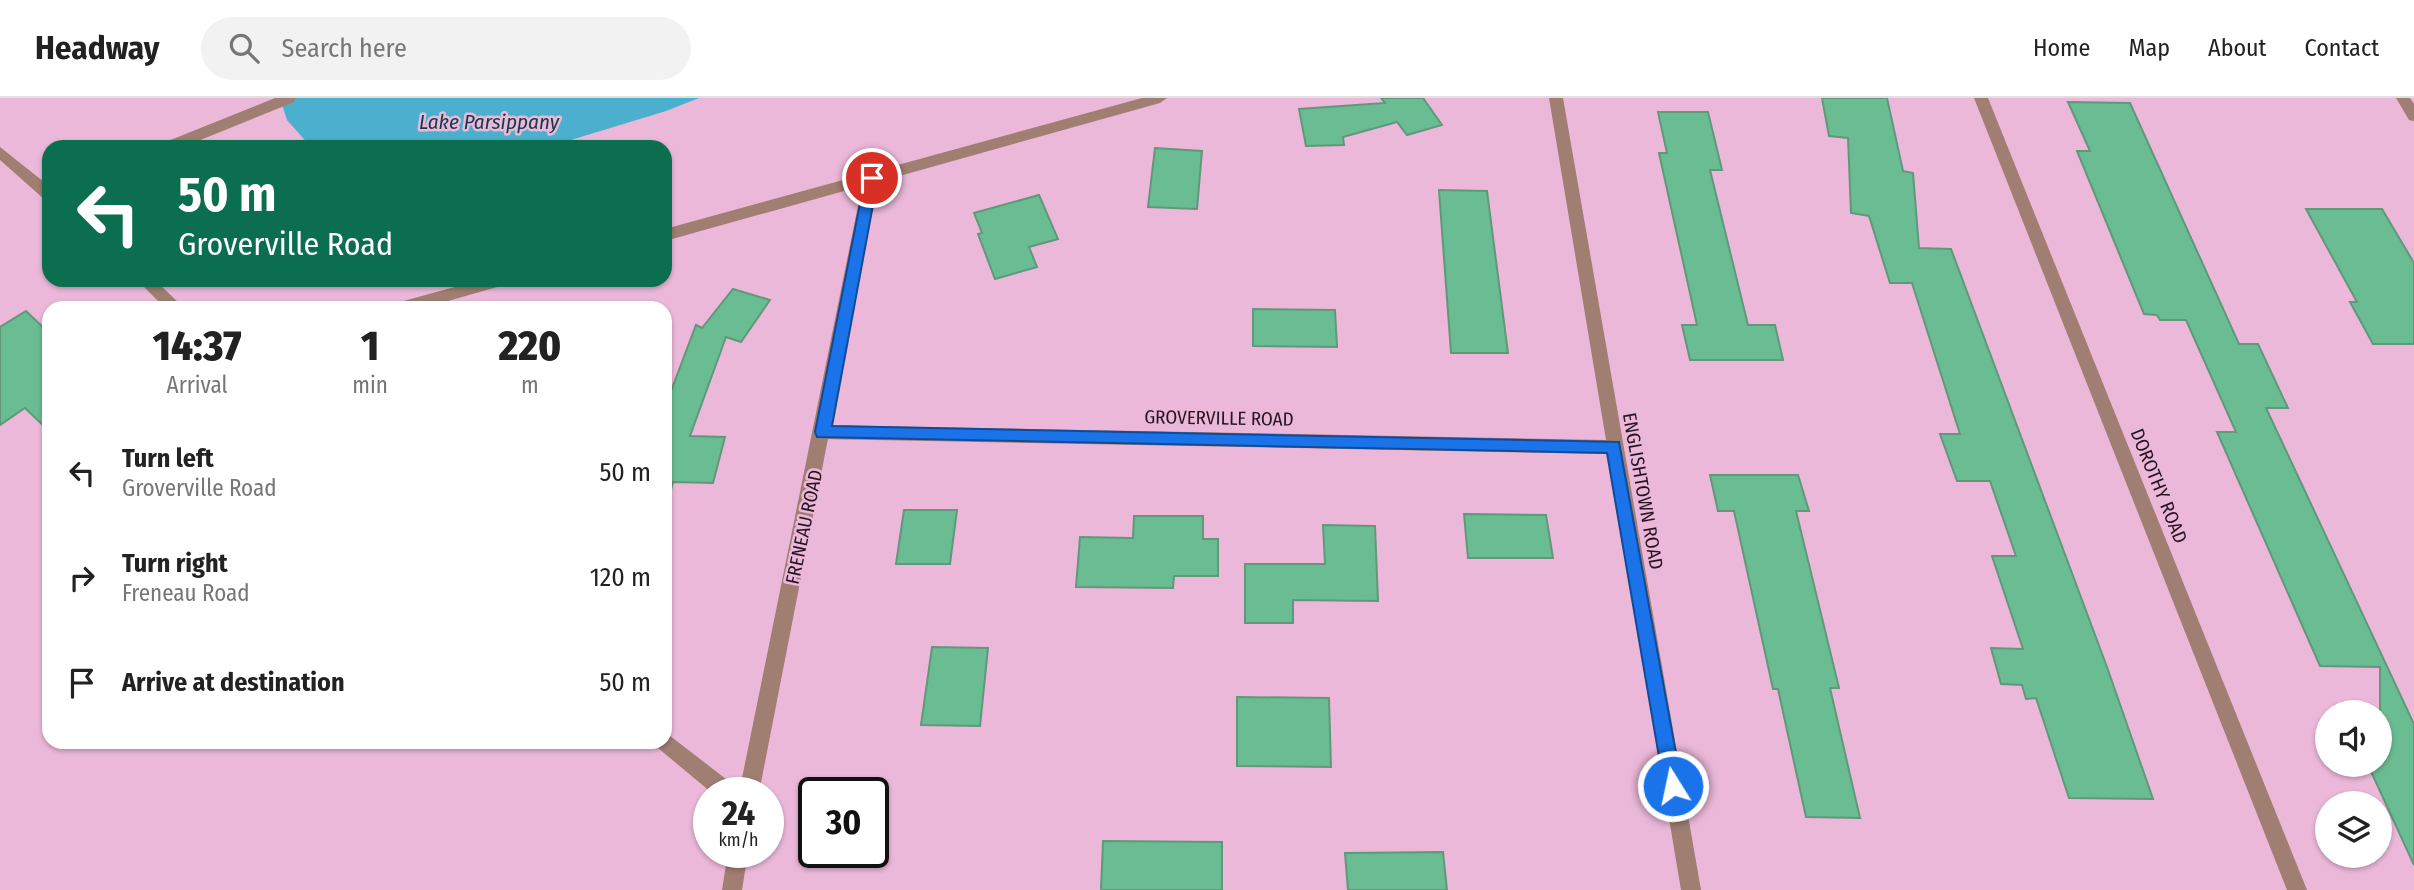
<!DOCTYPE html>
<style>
body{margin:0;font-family:"Fira Sans Condensed",sans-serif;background:#f2f2f2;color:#222;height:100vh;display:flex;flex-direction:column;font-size:26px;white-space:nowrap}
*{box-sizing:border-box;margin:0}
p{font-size:23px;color:#767676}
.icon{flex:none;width:38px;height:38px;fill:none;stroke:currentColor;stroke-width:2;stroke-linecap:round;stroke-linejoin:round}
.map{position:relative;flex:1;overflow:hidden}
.side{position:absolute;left:42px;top:203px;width:630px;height:448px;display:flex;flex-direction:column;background:#fff;border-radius:21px;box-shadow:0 2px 5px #0004}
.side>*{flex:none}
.top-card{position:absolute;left:42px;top:42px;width:630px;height:147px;border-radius:21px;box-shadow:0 2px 5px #0004;background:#0b6e4f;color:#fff;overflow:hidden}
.controls{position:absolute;left:2315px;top:602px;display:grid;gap:14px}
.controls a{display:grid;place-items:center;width:77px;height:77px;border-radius:50%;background:#fff;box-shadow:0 2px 5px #0004;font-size:35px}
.speed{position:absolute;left:693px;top:679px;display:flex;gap:14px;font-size:35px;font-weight:700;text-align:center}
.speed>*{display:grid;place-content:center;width:91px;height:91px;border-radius:50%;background:#fff;box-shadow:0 2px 5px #0004;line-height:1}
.speed small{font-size:18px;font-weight:400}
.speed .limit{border:4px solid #111;border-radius:10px;background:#fff;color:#111}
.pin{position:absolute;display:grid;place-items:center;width:60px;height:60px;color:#fff;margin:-30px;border:4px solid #fff;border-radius:50%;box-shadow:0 2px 7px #0007}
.me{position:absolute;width:77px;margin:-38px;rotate:350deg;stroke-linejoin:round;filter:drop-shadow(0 0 5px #0008)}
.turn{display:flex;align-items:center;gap:24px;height:147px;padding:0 21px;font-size:32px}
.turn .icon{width:91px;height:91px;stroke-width:2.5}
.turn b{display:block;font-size:49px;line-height:60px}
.eta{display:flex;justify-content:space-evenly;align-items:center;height:119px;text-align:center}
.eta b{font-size:42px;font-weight:800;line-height:49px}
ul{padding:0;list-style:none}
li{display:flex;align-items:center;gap:21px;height:105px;padding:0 21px}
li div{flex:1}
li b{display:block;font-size:26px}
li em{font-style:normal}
header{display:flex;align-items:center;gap:42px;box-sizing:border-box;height:98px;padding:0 35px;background:#fff;border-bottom:2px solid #e0e0e0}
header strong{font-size:33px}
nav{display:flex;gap:38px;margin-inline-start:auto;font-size:24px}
.search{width:490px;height:63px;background:#f2f2f2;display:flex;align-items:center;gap:18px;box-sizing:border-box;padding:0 24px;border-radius:38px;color:#767676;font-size:26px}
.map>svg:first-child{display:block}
.water{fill:#4ab0cd}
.building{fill:#6abc92;stroke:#61987b;stroke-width:2}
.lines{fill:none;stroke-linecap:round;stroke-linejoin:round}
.minor{fill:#a07e72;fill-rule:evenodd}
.tertiary{fill:#a07e72;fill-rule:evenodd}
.route{fill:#1a73e8;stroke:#114b97;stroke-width:2}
.labels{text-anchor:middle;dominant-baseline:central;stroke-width:5;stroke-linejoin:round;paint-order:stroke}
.street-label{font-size:19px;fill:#271421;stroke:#ebb8d9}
.water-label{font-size:21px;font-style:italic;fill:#0f3d4a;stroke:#ebb8d9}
</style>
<header>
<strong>Headway</strong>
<div class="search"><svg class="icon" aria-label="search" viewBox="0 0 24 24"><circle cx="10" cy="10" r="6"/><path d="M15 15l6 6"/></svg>Search here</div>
<nav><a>Home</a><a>Map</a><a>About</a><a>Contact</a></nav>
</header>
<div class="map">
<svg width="2414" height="792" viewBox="0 0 2414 792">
<rect width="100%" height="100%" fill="#ebb8d9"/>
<!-- water -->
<polygon class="water" points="280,0 699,0 666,13 548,49 311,49 287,22"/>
<!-- building -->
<g class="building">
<polygon points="1381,0 1423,0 1442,27 1407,37 1397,24 1343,39 1344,47 1306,48 1299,11 1385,5"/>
<polygon points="1822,0 1887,0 1903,73 1913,75 1919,150 1951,151 2107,569 2153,701 2069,700 2036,600 2026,601 2022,587 2001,586 1991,550 2023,551 1992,458 2016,458 1990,383 1957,383 1940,336 1960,336 1912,185 1890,185 1869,118 1851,115 1848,40 1829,38"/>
<polygon points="2068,4 2130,5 2239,246 2258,246 2288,310 2266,310 2414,626 2414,767 2368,667 2380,667 2380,569 2320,568 2217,334 2236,334 2186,222 2160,222 2157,217 2144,216 2077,53 2090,53"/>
<polygon points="1658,14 1708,14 1722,72 1710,72 1748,227 1775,227 1783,262 1690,262 1682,227 1697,227 1659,55 1667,55"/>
<polygon points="1155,50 1202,53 1197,111 1148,109"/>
<polygon points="1439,92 1487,93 1508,255 1451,255"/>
<polygon points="1039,97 1058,141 1029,149 1037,169 995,181 978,136 982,135 974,115"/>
<polygon points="2306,111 2382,111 2414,165 2414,246 2373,246 2350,204 2357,204"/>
<polygon points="733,191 770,202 741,244 726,239 690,338 725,339 713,385 673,384 670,395 665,394 665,309 696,227 702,230"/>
<polygon points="1253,211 1335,212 1337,249 1253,248"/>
<polygon points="26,213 49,235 49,333 25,310 0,327 0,229"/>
<polygon points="1710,377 1798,377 1809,413 1796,413 1839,590 1830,590 1860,720 1806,719 1778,591 1773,591 1734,413 1718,413"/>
<polygon points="904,412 957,412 950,466 896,466"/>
<polygon points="1464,416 1546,417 1553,460 1468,460"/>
<polygon points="1134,418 1203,418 1203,441 1218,441 1218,478 1174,478 1173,490 1076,489 1080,439 1133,440"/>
<polygon points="1323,427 1375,428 1378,503 1293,502 1293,525 1245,525 1245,466 1325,466"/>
<polygon points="932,549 988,550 980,628 921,627"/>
<polygon points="1237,599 1329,600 1331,669 1237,668"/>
<polygon points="1103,743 1222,744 1222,792 1101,792"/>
<polygon points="1443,754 1447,792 1348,792 1345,755"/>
</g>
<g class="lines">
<!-- minor -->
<g class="minor">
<polygon points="275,0 296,0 294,4 183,49 161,49 163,45"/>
<polygon points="1549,0 1563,0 1701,792 1681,792 1608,356 823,341 817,339 814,334 817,329 823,327 1606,342"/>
<polygon points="1974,0 1988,0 2307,792 2287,792"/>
<polygon points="2396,0 2410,0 2414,6 2414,23 2409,22"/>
</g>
<!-- tertiary -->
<g class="tertiary">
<polygon points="1142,0 1167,0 1160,5 878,84 759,695 739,695 862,88 665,143 665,131"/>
<polygon points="0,49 49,88 49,103 44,101 0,62"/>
<polygon points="137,182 155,182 184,210 165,210"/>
<polygon points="480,182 510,182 508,186 423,210 392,210 400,204"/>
<polygon points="665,634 735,688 738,695 712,695 658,650 656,644 665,644"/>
<polygon points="728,754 748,754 742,792 722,792"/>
</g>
</g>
<!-- route -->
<polygon class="route" points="872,75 878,80 832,328 1619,344 1682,688 1679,694 1673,696 1666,694 1664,688 1607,355 817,339 815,334 865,80"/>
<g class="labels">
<!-- street labels -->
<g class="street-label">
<text transform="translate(1219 320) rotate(1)">GROVERVILLE ROAD</text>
<text transform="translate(2159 388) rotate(68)">DOROTHY ROAD</text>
<text transform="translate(1643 393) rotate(80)">ENGLISHTOWN ROAD</text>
<text transform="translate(804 429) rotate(-78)">FRENEAU ROAD</text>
</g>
<!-- water labels -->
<g class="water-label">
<text x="489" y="24">Lake Parsippany</text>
</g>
</g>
</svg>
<div class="controls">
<a><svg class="icon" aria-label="sound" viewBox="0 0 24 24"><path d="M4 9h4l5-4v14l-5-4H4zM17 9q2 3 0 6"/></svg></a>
<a><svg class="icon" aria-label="layers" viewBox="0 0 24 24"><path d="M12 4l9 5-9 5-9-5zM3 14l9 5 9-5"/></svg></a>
</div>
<div class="speed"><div>24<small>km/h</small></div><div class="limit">30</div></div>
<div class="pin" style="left:872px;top:80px;background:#d93025"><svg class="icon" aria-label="arrive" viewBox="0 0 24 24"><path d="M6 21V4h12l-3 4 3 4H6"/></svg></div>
<svg class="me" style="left:1673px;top:688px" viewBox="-20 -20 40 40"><circle r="17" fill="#1a73e8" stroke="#fff" stroke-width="3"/><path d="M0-11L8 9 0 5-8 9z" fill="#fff"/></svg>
<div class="top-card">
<div class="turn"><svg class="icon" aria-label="left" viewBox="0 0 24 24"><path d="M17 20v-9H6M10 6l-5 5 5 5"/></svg><div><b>50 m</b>Groverville Road</div></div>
</div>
<section class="side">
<div class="eta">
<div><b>14:37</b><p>Arrival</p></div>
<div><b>1</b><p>min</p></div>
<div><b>220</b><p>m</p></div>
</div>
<ul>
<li><svg class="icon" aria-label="left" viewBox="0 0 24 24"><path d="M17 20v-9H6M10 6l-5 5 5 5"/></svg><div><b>Turn left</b><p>Groverville Road</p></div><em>50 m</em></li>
<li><svg class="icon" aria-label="right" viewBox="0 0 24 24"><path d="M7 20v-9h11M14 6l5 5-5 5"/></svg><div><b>Turn right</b><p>Freneau Road</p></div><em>120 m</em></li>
<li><svg class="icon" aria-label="arrive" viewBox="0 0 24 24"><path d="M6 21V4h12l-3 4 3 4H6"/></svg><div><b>Arrive at destination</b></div><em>50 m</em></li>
</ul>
</section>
</div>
